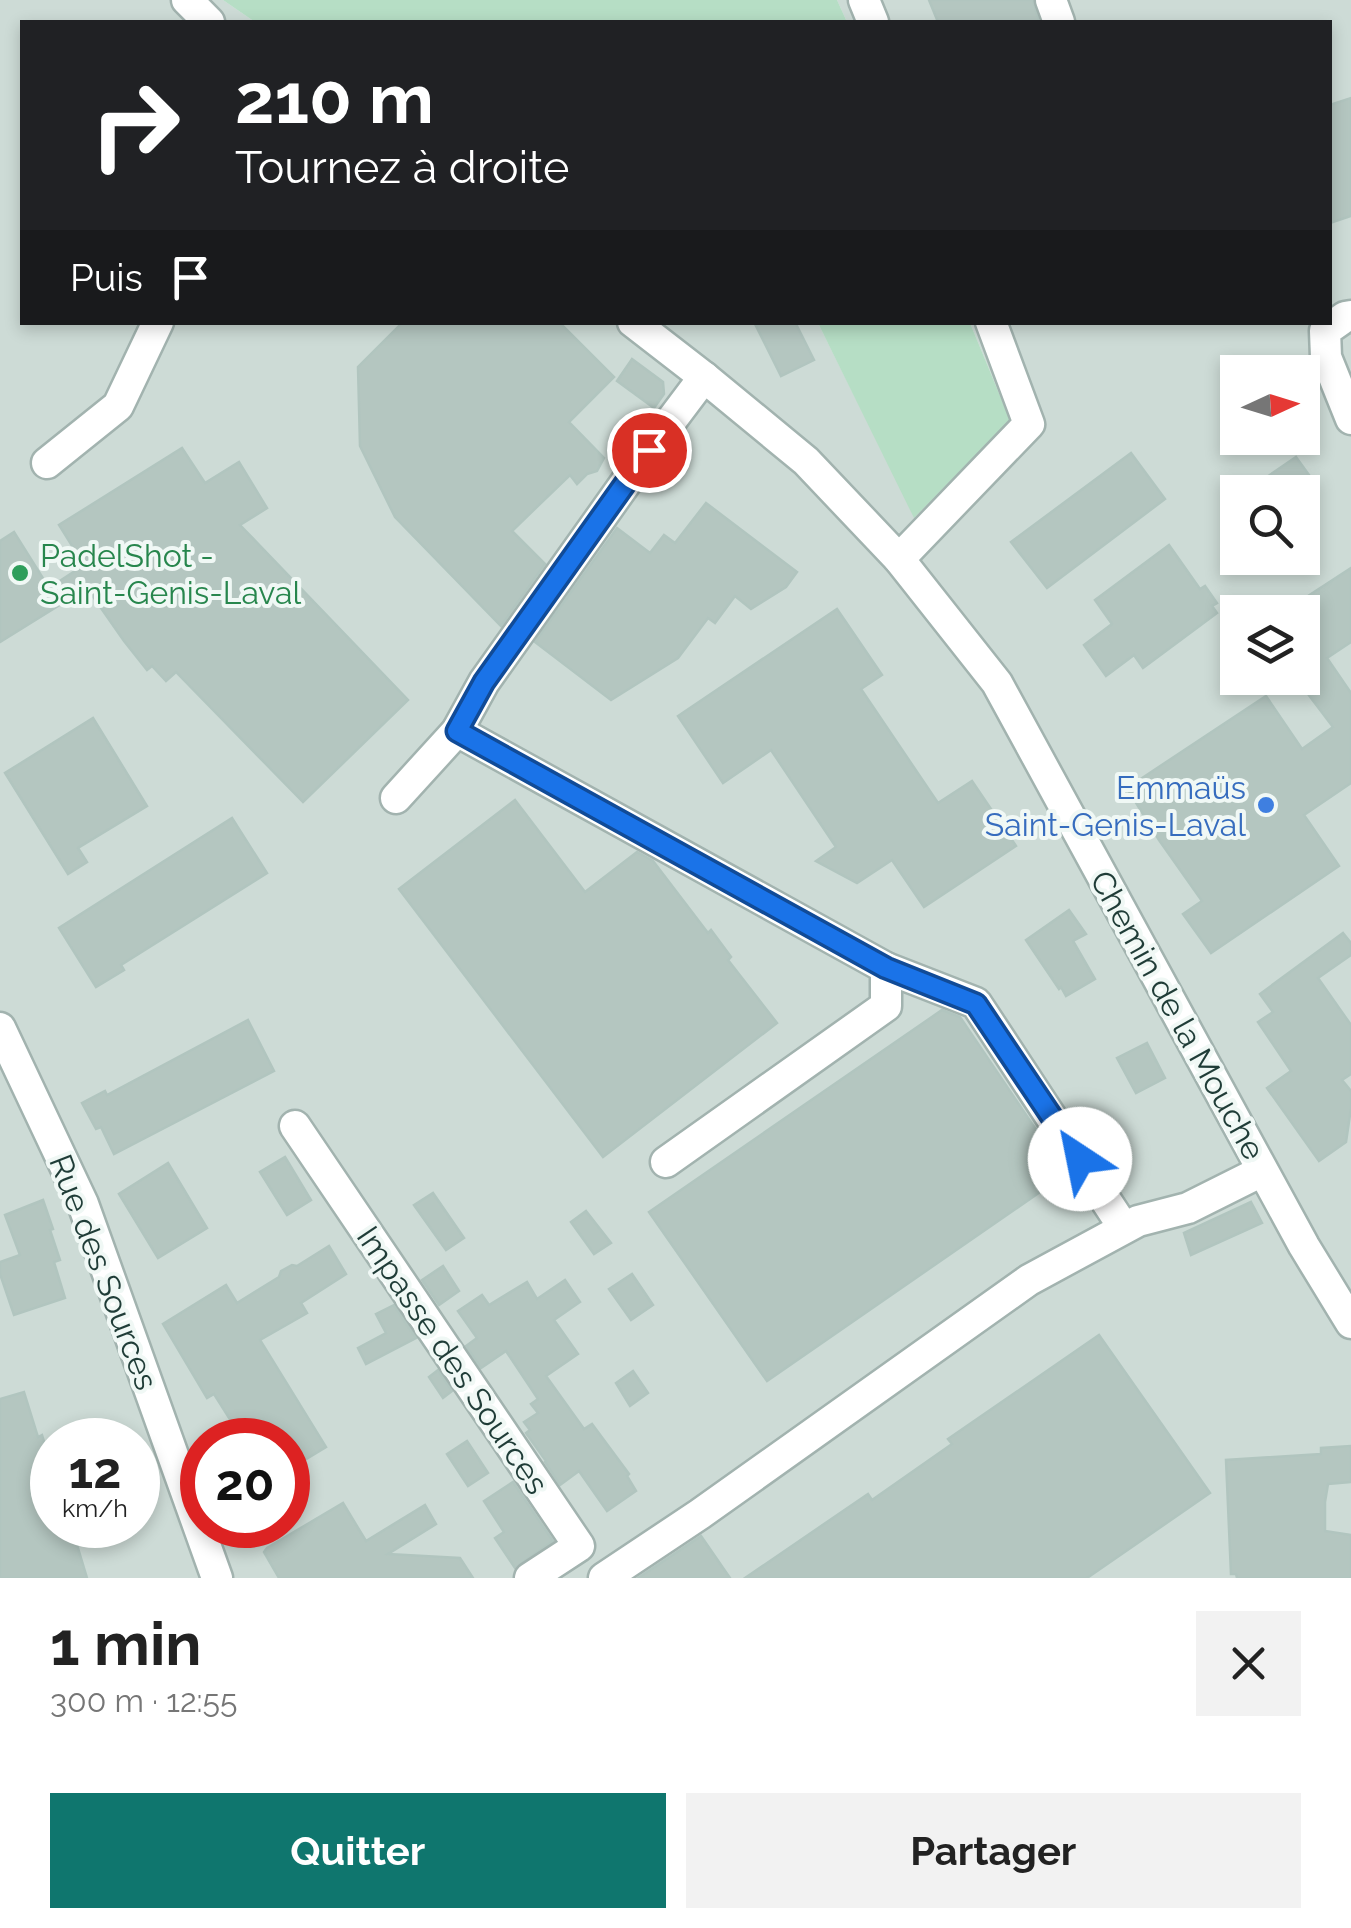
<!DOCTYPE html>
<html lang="fr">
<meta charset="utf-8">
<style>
body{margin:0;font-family:Raleway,sans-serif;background:#f2f2f2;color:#222;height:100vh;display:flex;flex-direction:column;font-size:38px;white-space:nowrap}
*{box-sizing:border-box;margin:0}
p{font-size:32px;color:#767676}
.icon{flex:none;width:55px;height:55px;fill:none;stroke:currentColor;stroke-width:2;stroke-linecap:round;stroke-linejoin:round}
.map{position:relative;height:1578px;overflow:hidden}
.drawer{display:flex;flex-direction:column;background:#fff;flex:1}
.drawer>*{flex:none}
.guide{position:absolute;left:20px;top:20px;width:1312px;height:305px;border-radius:0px;box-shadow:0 5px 15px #0003;background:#202124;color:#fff;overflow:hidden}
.needle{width:65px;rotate:86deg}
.tools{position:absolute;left:1220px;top:355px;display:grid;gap:20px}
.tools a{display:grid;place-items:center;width:100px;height:100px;border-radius:0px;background:#fff;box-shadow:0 5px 15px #0003;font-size:50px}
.speed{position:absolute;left:30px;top:1418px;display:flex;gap:20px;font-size:50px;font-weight:700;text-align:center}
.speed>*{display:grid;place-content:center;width:130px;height:130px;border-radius:50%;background:#fff;box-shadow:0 5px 15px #0003;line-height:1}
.speed small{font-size:25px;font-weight:400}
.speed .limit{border:15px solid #d22;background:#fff;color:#111}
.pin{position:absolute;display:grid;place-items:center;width:85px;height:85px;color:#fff;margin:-42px;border:5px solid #fff;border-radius:50%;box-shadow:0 2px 10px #0007}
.me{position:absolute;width:110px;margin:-55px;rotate:326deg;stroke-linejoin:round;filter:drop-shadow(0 0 8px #0008)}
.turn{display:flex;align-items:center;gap:35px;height:210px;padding:0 50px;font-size:45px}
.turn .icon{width:130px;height:130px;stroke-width:2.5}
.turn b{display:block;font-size:70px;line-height:85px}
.then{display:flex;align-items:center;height:95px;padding:0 50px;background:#0003;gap:20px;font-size:38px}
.round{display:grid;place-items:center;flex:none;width:105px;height:105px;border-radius:0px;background:#f2f2f2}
.headline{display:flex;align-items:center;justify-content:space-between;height:170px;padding:0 50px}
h1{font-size:60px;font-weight:700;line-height:75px}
.primary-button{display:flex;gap:20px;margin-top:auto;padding:20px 50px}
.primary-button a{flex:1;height:115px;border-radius:0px;background:#0f766e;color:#fff;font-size:40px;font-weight:700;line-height:115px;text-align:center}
.primary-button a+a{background:#f2f2f2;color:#222}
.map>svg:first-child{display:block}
.built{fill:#cddbd6;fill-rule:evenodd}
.green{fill:#b6dec5}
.building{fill:#b4c6c0;stroke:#b1c5bf;stroke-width:2.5}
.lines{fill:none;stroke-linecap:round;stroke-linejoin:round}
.minor-casing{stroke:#a2b3af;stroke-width:35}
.minor{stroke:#fff;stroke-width:30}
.route-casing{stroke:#114b97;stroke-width:25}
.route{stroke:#1a73e8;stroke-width:18}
.leisure-dot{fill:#2e9e5b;stroke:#f0f8f5;stroke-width:4}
.shop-dot{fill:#3f7fe0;stroke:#f0f8f5;stroke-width:4}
.labels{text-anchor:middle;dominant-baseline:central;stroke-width:8;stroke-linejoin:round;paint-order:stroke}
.leisure-label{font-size:32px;fill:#27864d;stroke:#f0f8f5;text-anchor:start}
.shop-label{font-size:32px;fill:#366cbe;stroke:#f0f8f5;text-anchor:end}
.street-label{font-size:32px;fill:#1f3c37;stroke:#f0f8f5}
</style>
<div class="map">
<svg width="1351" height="1578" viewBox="0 0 1351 1578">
<rect width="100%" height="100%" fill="#dfebe7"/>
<!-- built -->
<path class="built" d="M 0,0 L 223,0 L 255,22 L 22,22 L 22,322 L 818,323 L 915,517 L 1010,420 L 970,323 L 1330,322 L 1330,22 L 847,22 L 837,0 L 1351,0 L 1351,1578 L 0,1578 ZM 1238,372 L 1302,372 L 1302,438 L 1238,438 ZM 1238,492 L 1302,492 L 1302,558 L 1238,558 ZM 1238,612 L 1302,612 L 1302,678 L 1238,678 ZM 52,1440 L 138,1440 L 138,1525 L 52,1525 ZM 202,1440 L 288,1440 L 288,1525 L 202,1525 Z"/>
<!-- green -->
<g class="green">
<polygon points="223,0 837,0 847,22 255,22"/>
<polygon points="818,323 970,323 1010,420 914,518"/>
</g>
<!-- building -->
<g class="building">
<polygon points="929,0 1033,0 1039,22 938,22"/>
<polygon points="1351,98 1351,216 1330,223 1330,105"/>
<polygon points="403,322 559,322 614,377 569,422 604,458 597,471 587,474 577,484 570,475 512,531 545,564 501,626 395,517 360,446 358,367"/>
<polygon points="754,322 795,322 814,360 781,376"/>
<polygon points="632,359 663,382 664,394 654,408 617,381"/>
<polygon points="182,448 205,483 239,462 267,508 240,525 408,700 303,802 176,672 166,681 152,666 147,670 124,641 87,588 0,642 0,541 14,532 49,588 84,565 59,525"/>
<polygon points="1131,453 1165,499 1047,588 1011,542"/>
<polygon points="1296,457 1314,482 1299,492 1245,492"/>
<polygon points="706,503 797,572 786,587 751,609 735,596 715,623 708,618 678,658 611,700 535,642 617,528 650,553 664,535 675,543"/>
<polygon points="1169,545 1200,589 1205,586 1217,603 1212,606 1217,613 1143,668 1134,655 1106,676 1084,645 1112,624 1095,600"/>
<polygon points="1351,568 1351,642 1327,658 1351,693 1351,783 1304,815 1339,866 1211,953 1183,914 1202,901 1159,840 1127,788 1266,696 1302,749 1333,727 1302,686 1302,600"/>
<polygon points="837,609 882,675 861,689 938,803 972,781 1016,846 924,907 892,860 857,883 816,861 836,847 771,750 723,783 678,716"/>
<polygon points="93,718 147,806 78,848 87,862 68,874 5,773"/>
<polygon points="515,800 585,892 637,852 653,861 708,933 711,930 731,957 728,960 777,1023 603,1157 399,889"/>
<polygon points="232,818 267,873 121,965 124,970 96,987 59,928"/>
<polygon points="1069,910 1086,934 1073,941 1095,979 1066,996 1061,987 1059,989 1026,940"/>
<polygon points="1343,933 1351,943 1351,955 1318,978 1351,1025 1351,1074 1342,1080 1351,1091 1351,1108 1346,1142 1319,1161 1267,1088 1291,1071 1258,1022 1273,1012 1260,994"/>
<polygon points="942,1010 960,1017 1066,1174 767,1381 649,1212"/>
<polygon points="248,1020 274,1071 114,1154 101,1127 96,1129 82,1103 105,1091 107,1095"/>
<polygon points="1147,1043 1165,1078 1136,1093 1117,1058"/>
<polygon points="285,1157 311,1200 287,1215 260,1172"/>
<polygon points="168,1163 207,1228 158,1258 119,1194"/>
<polygon points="433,1193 464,1238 446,1250 414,1205"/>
<polygon points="43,1200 53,1229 50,1230 60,1260 54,1262 65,1298 14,1315 0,1274 0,1262 20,1255 5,1215"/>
<polygon points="1251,1202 1262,1223 1191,1255 1184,1233"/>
<polygon points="586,1211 611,1243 594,1254 571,1222"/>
<polygon points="329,1246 346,1274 301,1303 307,1313 260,1340 326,1447 288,1470 288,1440 243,1440 214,1394 207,1398 163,1324 226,1285 237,1303 279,1277 281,1271 292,1265 297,1266"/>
<polygon points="443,1266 459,1291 439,1305 422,1280"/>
<polygon points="632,1274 653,1305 631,1320 609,1289"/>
<polygon points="565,1280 580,1302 554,1320 578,1354 546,1376 584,1429 592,1424 629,1474 627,1476 636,1491 607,1511 579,1471 560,1485 545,1462 546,1461 526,1433 530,1430 524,1422 538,1413 531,1404 538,1399 506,1351 481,1368 466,1346 477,1338 458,1311 482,1295 489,1305 527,1282 537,1299"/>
<polygon points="394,1305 416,1338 366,1364 358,1348 386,1333 376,1314"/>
<polygon points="1099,1335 1210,1493 1087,1578 745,1578 868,1494 872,1500 952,1444 948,1439"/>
<polygon points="438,1370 452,1391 443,1398 429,1377"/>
<polygon points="633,1371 648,1393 630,1406 616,1383"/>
<polygon points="24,1392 38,1437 42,1435 52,1468 52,1525 71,1525 87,1578 0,1578 0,1399"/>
<polygon points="467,1441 488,1473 468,1486 447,1454"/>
<polygon points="1351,1446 1351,1482 1328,1484 1325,1502 1325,1531 1351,1535 1351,1578 1237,1578 1236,1574 1231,1574 1226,1460 1321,1454 1321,1448"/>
<polygon points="513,1482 553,1541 515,1568 495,1538 504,1532 484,1501"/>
<polygon points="343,1503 366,1541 425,1505 436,1524 388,1554 460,1558 473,1578 279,1578 264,1552 267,1548"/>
<polygon points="701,1536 730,1578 638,1578"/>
</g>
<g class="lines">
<!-- minor casing -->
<g class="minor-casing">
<g id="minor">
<polyline points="187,0 209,22"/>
<polyline points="864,0 873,22"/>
<polyline points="1051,0 1059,22"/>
<polyline points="1351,316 1345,317 1325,331 1326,357 1351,419"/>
<polyline points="633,322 704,377 806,461 899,559 997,683 1304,1246 1351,1323"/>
<polyline points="47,463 118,406 158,322"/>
<polyline points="899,559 1029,424 991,322"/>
<polyline points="457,731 886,968 886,1006 666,1162"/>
<polyline points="396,798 457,731 484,682 649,450 704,377"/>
<polyline points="886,968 976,1003 1124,1228"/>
<polyline points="0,1028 83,1204 217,1578"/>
<polyline points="295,1126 579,1546 530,1578"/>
<polyline points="604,1578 700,1514 1029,1280 1138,1221 1188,1208 1262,1171"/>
</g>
</g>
<!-- minor -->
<use href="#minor" class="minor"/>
</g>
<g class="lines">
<!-- route casing -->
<g class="route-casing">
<polyline id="route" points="649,450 484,682 457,731 886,968 976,1004 1080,1159"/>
</g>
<!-- route -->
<use href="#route" class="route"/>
</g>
<!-- markers -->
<circle class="leisure-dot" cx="20" cy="573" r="10"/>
<circle class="shop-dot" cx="1266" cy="805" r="10"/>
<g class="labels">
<!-- leisure labels -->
<g class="leisure-label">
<text x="40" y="555">PadelShot -<tspan x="40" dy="37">Saint-Genis-Laval</tspan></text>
</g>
<!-- shop labels -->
<g class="shop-label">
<text x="1246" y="787">Emmaüs<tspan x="1246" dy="37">Saint-Genis-Laval</tspan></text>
</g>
<!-- street labels -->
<g class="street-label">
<text transform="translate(1178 1015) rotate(61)">Chemin de la Mouche</text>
<text transform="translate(104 1272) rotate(69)">Rue des Sources</text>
<text transform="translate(453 1360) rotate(56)">Impasse des Sources</text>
</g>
</g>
</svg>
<div class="tools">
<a><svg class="needle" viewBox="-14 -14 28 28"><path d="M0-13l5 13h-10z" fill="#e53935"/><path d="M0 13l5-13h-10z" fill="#767676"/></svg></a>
<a><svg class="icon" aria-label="search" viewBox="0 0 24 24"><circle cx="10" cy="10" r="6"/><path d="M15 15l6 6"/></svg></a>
<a><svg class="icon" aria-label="layers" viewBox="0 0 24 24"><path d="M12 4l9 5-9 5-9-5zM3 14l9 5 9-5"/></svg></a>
</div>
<div class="speed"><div>12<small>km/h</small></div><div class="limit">20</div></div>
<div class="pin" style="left:649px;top:450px;background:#d93025"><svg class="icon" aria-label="arrive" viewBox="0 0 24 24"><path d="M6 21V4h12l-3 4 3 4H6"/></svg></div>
<svg class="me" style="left:1080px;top:1159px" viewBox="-20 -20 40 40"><circle r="19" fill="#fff"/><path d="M0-13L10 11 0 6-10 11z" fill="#1a73e8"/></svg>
<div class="guide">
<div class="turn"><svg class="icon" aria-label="right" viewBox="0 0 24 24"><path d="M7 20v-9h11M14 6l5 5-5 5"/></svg><div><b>210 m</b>Tournez à droite</div></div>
<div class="then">Puis<svg class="icon" aria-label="arrive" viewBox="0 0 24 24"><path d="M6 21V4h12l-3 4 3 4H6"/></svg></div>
</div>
</div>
<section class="drawer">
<div class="headline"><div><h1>1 min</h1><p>300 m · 12:55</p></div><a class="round"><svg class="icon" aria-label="close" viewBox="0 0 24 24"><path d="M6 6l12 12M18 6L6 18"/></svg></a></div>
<div class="primary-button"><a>Quitter</a><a>Partager</a></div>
</section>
